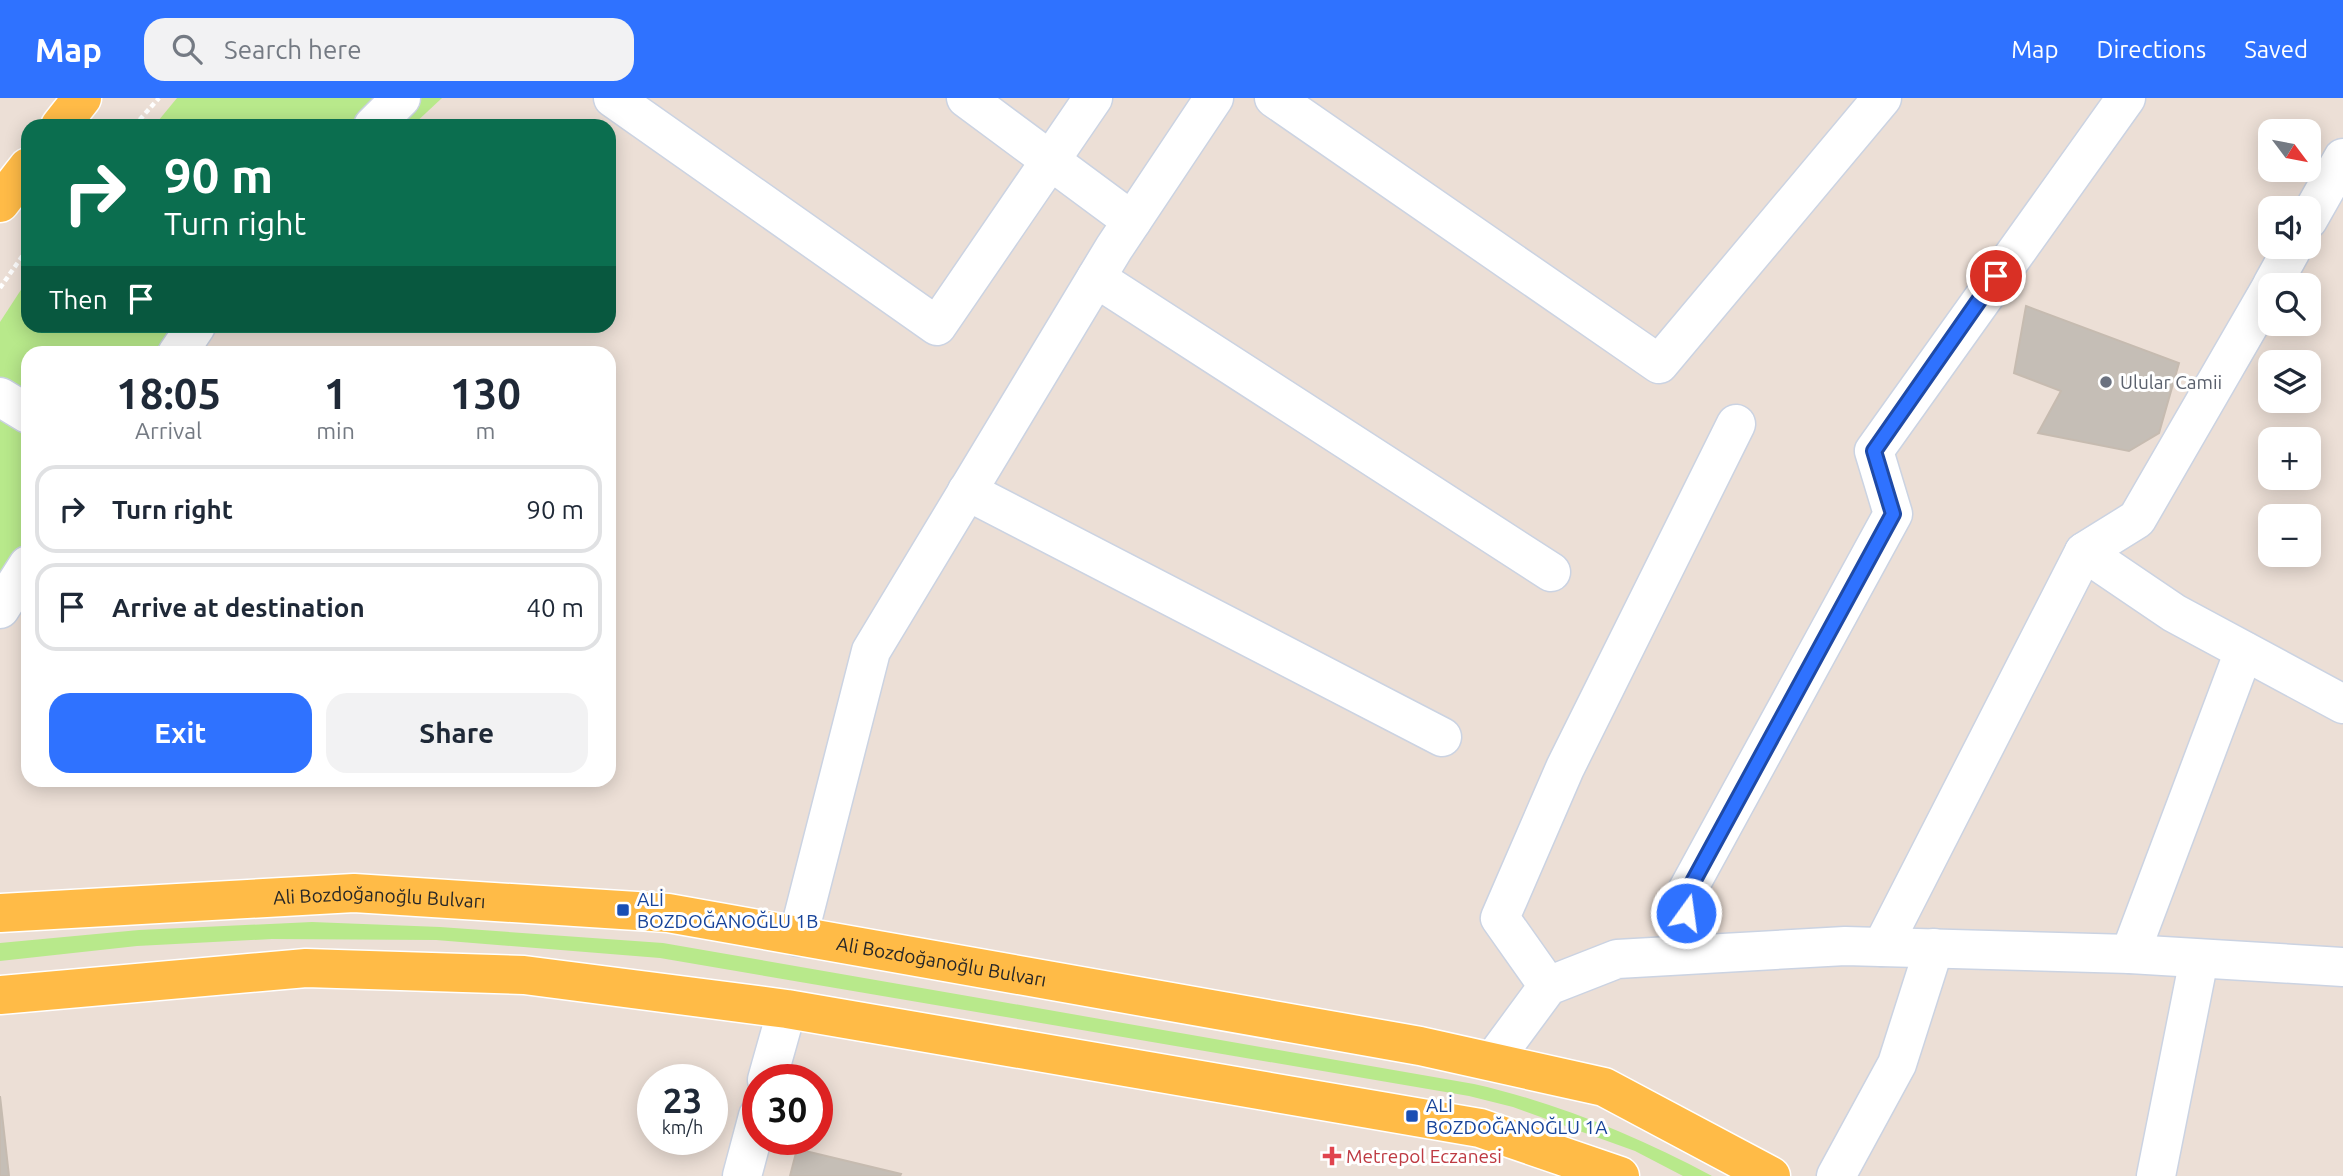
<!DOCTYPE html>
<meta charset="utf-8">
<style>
body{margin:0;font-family:Ubuntu,sans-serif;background:#f2f2f3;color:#1f2937;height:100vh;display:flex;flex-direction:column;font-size:26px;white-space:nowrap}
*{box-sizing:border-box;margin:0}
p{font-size:23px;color:#747a83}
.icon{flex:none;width:38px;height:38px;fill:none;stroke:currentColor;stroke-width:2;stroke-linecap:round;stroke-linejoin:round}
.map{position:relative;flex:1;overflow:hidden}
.drawer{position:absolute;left:21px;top:248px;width:595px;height:441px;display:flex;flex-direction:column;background:#fff;border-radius:21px;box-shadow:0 4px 18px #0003}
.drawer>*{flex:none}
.top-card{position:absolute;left:21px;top:21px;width:595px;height:214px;border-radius:21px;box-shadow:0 4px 18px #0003;background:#0b6e4f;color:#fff;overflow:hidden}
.needle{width:46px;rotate:122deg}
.controls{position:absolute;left:2258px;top:21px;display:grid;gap:14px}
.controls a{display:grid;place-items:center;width:63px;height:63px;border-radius:14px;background:#fff;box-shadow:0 4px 18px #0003;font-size:35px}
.speed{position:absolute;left:637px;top:966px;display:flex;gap:14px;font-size:35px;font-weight:700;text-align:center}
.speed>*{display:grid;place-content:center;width:91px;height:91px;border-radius:50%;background:#fff;box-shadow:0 4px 18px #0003;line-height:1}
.speed small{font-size:18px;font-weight:400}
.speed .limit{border:10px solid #d22;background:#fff;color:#111}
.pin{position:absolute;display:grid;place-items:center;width:60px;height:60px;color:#fff;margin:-30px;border:4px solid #fff;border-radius:50%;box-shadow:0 2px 7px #0007}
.me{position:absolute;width:77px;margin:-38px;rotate:14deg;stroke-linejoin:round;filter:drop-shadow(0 0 5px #0008)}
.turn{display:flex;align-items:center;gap:24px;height:147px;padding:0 28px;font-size:32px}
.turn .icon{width:91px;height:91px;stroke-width:2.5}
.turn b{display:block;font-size:49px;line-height:60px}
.then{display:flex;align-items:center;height:66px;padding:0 28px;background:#0003;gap:14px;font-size:26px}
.eta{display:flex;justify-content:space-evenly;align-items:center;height:119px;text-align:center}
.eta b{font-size:42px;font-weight:600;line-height:49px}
.cta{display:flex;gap:14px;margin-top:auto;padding:14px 28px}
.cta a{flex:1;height:80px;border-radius:21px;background:#2f72ff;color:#fff;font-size:28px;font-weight:600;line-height:80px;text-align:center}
.cta a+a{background:#f2f2f3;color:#1f2937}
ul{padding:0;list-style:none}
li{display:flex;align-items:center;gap:21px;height:88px;margin:0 14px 10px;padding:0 14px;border:4px solid #e0e1e3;border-radius:21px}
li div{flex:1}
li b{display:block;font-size:26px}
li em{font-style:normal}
header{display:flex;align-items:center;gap:42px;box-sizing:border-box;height:98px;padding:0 35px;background:#2f72ff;color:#fff}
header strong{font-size:33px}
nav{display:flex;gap:38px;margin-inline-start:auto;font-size:24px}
.search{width:490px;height:63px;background:#f2f2f3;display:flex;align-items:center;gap:18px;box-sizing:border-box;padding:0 24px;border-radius:21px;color:#747a83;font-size:26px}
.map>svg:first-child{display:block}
.green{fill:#b8e98b}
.building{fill:#c5beb6;stroke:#c6bbb0;stroke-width:2}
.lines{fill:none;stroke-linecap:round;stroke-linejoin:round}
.minor-casing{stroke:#cbd3e2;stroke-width:41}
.major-casing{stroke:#fff;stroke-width:41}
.path{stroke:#fff;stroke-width:4.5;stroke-dasharray:5 3.5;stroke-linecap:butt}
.minor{stroke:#fff;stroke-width:38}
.major{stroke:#ffbb47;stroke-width:38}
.route-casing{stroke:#1f4aa6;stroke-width:18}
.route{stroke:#2f72ff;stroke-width:12}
.worship-dot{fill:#6b7280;stroke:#fff;stroke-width:2.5}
.transit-dot{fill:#1a4fb4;stroke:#fff;stroke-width:2.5}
.health-dot{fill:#e0444e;stroke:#fff;stroke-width:2.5}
.labels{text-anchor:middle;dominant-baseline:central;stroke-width:6;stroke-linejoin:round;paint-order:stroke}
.worship-label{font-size:19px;fill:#5b616d;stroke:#fff;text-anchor:start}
.transit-label{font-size:19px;fill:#164399;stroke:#fff;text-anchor:start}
.street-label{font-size:19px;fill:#272727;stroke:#fff}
.health-label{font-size:19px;fill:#be3a42;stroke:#fff;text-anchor:start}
</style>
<header>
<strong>Map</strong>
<div class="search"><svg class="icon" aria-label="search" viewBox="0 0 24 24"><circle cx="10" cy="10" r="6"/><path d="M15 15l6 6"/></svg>Search here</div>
<nav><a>Map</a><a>Directions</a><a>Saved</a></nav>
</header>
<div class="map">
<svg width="2343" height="1078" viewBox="0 0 2343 1078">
<rect width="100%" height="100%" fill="#ecdfd6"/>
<!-- green -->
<g class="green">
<polygon points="177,0 442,0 412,28 154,28"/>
<polygon points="28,181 28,228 200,228 174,255 28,256 28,484 0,528 0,224"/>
<path d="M 312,824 L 440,829 L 663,845 L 1474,986 C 1558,1005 1636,1038 1712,1078 L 1683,1078 L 1635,1053 L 1513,1009 L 1469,998 L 660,860 L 436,842 L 272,841 L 137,848 L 0,863 L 0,845 L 139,832 Z"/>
</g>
<!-- building -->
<g class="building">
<polygon points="2026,208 2179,265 2159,335 2129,353 2038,335 2061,293 2014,275"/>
<polygon points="0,998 9,1078 0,1078"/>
<polygon points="797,1051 901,1076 900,1078 790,1078"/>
</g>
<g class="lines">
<!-- minor casing -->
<g class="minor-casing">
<g id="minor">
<polyline points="613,0 937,228 1093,0"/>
<polyline points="966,0 1132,123"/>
<polyline points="1274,0 1659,266 1882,0"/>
<polyline points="373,28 401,0"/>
<polyline points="2308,122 2343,60"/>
<polyline points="1096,180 1551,474"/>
<polyline points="2272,187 2293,149"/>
<polyline points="177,256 196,228"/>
<polyline points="0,299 28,316"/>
<polyline points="967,393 1442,639"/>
<polyline points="2084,454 2174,515 2343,606"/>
<polyline points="0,511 28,467"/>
<polyline points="798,839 871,553 1114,150 1214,0"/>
<polyline points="1882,849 2084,454 2137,421 2270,191"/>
<polyline points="2130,856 2244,553"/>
<polyline points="1682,857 1687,793 1893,416 1874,353 2126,0"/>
<polyline points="1548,888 1500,820 1565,670 1736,326"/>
<polyline points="1492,964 1548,888 1617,861 1845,848 2130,856 2343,869"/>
<polyline points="767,982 787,911"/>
<polyline points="742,1078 758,1018"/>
<polyline points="1836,1078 1897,966 1934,850"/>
<polyline points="2156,1078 2199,861"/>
</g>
</g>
<!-- major casing -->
<g class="major-casing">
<g id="major">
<polyline points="60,28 82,0"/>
<polyline points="0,105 28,69"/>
<path id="s1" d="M 0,815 L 354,795 L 668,815 L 1420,948 L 1604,989 L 1771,1078"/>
<polyline points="0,897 306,870 524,877 787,911 1480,1030 1620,1078"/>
</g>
</g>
<!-- path -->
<g class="path">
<polyline points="134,28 159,0"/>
<polyline points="0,190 28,150"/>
</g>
<!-- minor -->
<use href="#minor" class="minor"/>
<!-- major -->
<use href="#major" class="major"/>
</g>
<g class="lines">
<!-- route casing -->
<g class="route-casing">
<polyline id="route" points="1686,815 1688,793 1893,416 1874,353 1996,178"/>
</g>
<!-- route -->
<use href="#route" class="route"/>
</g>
<!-- markers -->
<circle class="worship-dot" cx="2106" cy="284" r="7"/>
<g class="transit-dot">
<rect x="616" y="805" width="14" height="14" rx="3.5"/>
<rect x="1405" y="1011" width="14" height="14" rx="3.5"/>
</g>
<path class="health-dot" d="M1328.5 1047.5h7v7h7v7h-7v7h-7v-7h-7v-7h7z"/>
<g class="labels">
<!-- worship labels -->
<g class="worship-label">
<text x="2120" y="284">Ulular Camii</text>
</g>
<!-- transit labels -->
<g class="transit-label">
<text x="637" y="801">ALİ<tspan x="637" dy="22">BOZDOĞANOĞLU 1B</tspan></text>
<text x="1426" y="1007">ALİ<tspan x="1426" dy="22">BOZDOĞANOĞLU 1A</tspan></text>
</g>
<!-- street labels -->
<g class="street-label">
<text stroke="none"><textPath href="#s1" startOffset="380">Ali Bozdoğanoğlu Bulvarı</textPath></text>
<text stroke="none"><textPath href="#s1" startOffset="947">Ali Bozdoğanoğlu Bulvarı</textPath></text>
</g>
<!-- health labels -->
<g class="health-label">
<text x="1346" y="1058">Metrepol Eczanesi</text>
</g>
</g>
</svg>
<div class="controls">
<a><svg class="needle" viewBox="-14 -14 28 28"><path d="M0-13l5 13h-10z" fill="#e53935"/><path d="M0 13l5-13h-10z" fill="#747a83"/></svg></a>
<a><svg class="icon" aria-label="sound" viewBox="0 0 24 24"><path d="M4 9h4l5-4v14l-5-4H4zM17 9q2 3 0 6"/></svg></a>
<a><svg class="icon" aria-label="search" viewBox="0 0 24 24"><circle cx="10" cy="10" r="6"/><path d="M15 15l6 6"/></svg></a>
<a><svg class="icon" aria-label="layers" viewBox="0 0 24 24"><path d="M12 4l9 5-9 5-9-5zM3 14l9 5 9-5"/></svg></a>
<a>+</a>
<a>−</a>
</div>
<div class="speed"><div>23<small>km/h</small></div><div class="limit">30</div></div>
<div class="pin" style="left:1996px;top:178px;background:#d93025"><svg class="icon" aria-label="arrive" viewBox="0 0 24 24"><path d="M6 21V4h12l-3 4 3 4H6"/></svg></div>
<svg class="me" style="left:1686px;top:815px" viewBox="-20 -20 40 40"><circle r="17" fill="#2f72ff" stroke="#fff" stroke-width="3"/><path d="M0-11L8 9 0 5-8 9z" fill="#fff"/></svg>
<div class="top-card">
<div class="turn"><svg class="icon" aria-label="right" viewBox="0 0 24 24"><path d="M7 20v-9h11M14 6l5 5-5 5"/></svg><div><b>90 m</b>Turn right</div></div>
<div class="then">Then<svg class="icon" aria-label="arrive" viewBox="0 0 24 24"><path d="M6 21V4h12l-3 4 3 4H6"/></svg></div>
</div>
<section class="drawer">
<div class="eta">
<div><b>18:05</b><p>Arrival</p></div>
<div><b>1</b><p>min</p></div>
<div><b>130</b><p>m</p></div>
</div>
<ul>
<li><svg class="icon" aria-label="right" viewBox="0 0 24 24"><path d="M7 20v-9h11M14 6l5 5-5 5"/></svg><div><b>Turn right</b></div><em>90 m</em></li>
<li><svg class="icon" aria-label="arrive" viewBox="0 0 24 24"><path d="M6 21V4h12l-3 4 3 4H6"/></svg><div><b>Arrive at destination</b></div><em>40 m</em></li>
</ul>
<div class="cta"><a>Exit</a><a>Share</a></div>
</section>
</div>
